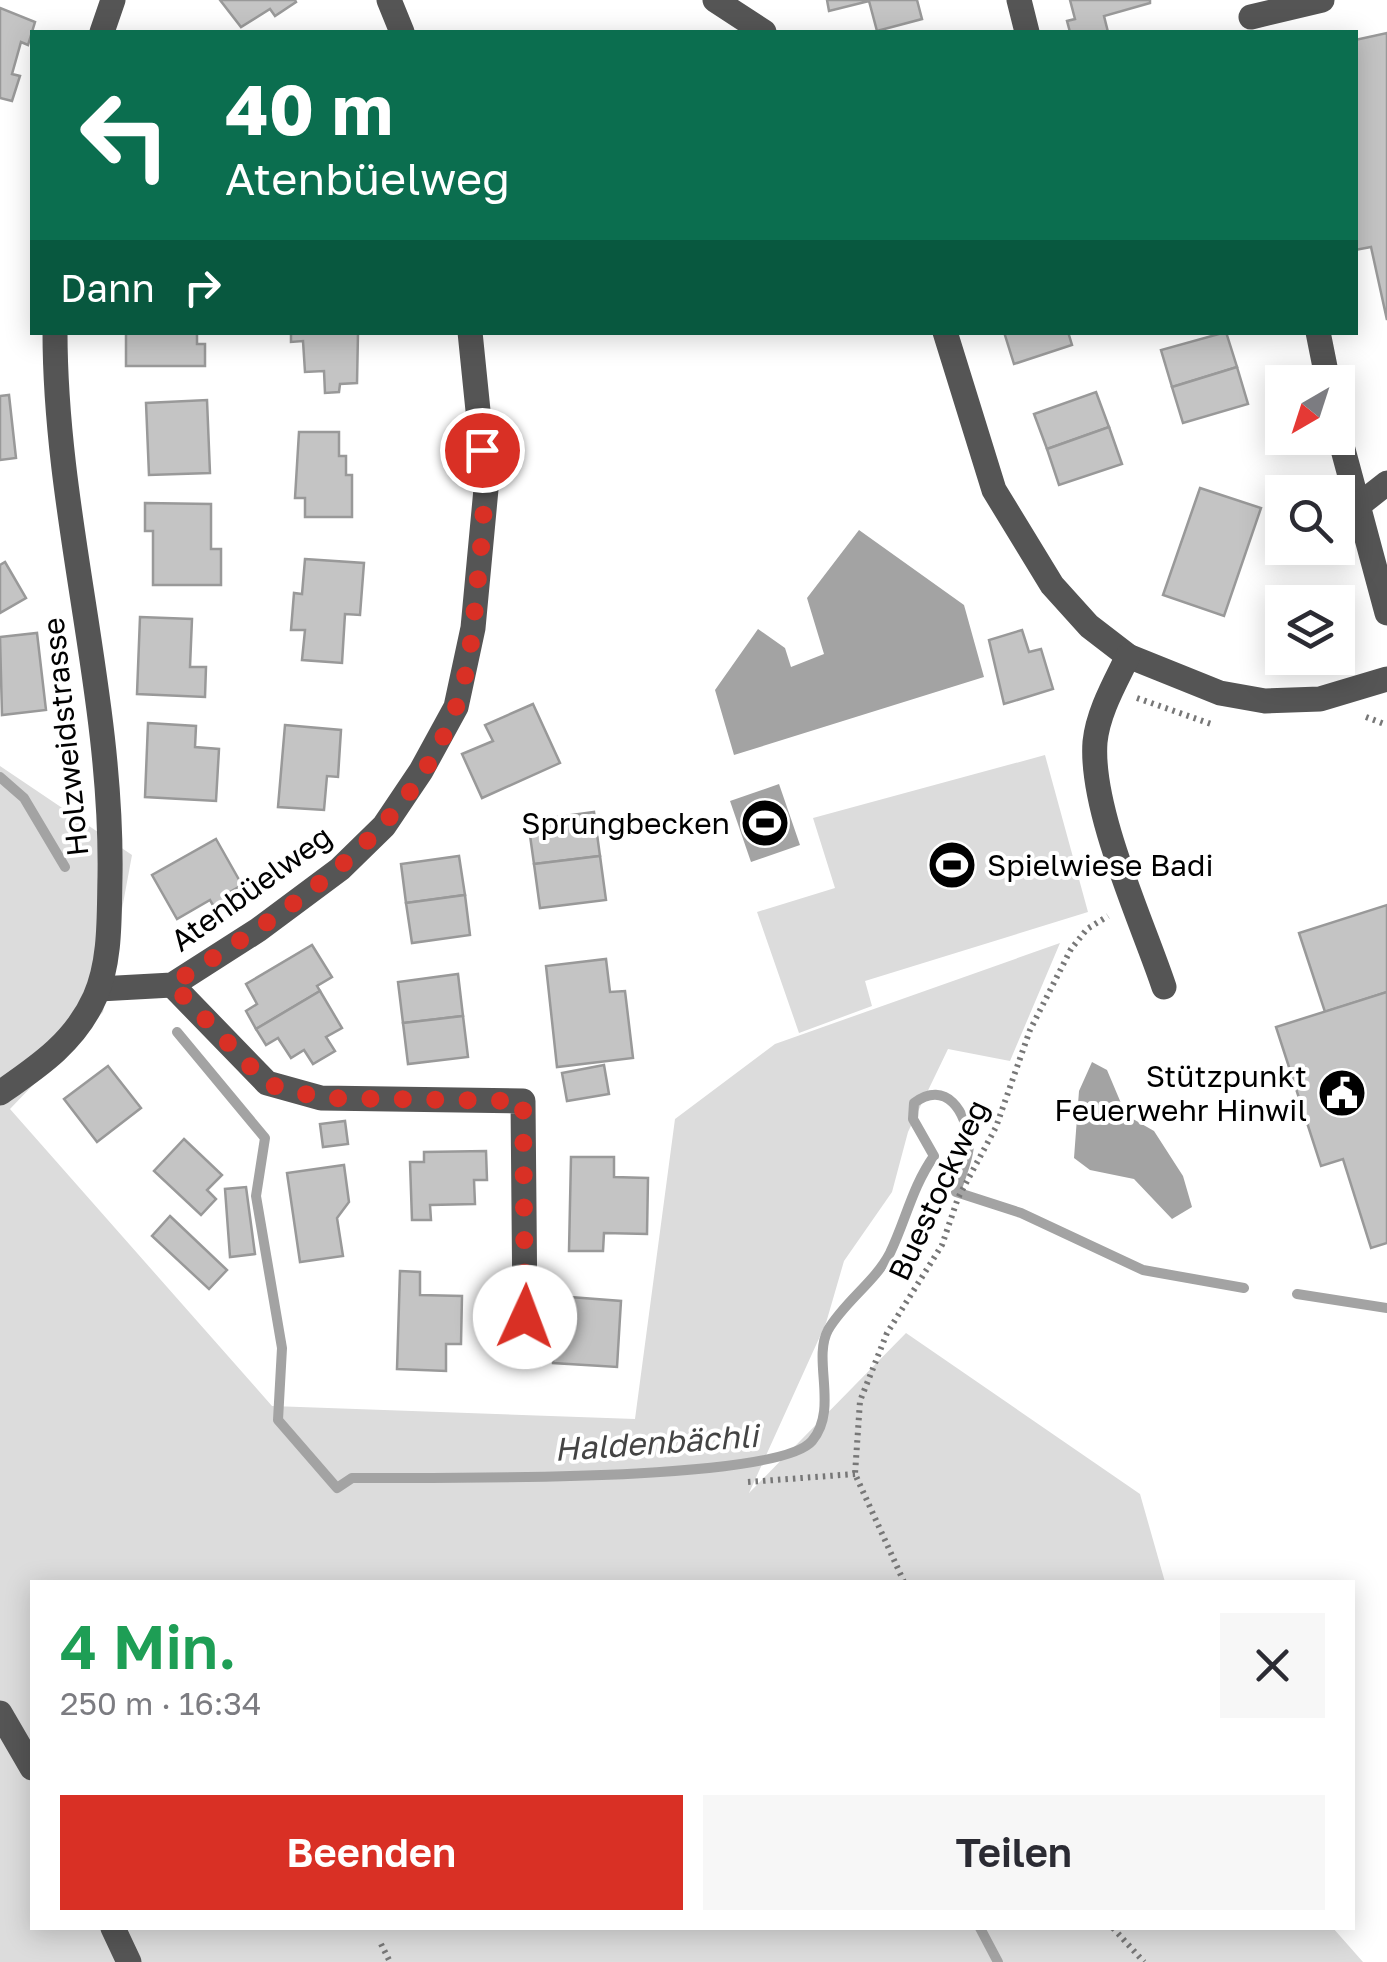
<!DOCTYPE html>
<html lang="de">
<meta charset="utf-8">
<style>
body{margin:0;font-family:"Golos Text",sans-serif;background:#f7f7f7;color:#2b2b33;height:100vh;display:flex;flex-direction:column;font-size:38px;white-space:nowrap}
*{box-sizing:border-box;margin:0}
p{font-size:32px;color:#7c7c81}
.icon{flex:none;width:55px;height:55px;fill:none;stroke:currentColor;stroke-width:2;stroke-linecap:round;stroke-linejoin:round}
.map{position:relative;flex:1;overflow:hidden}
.sheet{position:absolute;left:30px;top:1580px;width:1325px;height:350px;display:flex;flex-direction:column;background:#fff;border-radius:0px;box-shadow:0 5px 25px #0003}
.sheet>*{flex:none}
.top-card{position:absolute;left:30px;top:30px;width:1328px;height:305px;border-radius:0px;box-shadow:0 5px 25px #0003;background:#0b6e4f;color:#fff;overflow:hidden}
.needle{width:65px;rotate:219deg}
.fabs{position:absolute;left:1265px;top:365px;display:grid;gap:20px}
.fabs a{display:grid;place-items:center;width:90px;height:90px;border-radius:0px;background:#fff;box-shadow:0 5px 25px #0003;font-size:50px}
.pin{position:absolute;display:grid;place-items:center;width:85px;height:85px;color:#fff;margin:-42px;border:5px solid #fff;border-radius:50%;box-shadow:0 2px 10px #0007}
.me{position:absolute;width:110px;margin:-55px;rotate:2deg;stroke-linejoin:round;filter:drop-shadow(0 0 8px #0008)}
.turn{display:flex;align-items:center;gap:35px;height:210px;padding:0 30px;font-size:45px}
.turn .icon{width:130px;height:130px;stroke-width:2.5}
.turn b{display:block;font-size:70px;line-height:85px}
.then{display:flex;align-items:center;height:95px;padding:0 30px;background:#0003;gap:20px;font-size:38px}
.round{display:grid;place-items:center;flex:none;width:105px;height:105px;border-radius:0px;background:#f7f7f7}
.headline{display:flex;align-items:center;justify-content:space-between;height:170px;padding:0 30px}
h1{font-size:60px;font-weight:600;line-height:75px;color:#1e9e55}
.button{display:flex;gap:20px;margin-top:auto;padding:20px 30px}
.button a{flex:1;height:115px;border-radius:0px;background:#d93025;color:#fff;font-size:40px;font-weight:600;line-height:115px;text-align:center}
.button a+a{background:#f7f7f7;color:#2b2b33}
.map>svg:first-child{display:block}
.green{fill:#dcdcdc}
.water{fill:#a3a3a3}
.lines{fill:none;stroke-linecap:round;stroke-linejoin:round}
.stream{stroke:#a3a3a3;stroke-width:10}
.building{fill:#c4c4c4;stroke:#999;stroke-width:2.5}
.path{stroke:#777;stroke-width:6;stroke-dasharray:2.5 5;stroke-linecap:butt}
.minor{stroke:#555;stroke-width:25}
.route{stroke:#d93025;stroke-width:18;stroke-dasharray:0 32.4}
.labels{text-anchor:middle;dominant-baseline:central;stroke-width:8;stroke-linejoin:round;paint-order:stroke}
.street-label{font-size:30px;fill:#000;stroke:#fff}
.poi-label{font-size:30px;fill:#000;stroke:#fff;text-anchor:end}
.water-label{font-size:32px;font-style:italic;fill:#444;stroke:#fff}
</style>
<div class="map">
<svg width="1387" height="1962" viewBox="0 0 1387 1962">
<rect width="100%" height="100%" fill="#fff"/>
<!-- green -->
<g class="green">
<polygon points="1045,755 1088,912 865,981 872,1006 799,1033 757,912 835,888 813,818"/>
<polygon points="0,766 132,855 103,1012 10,1109 272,1406 635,1419 675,1119 775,1044 1060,943 1010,1061 948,1049 908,1132 892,1192 844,1261 826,1323 749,1493 906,1333 1140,1494 1165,1582 32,1582 32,1928 1333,1928 1363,1962 0,1962"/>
</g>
<!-- water -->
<g class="water">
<polygon points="859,530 964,605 984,677 734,755 715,690 758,629 785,648 791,667 824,654 807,598"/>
<polygon points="779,784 800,845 751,862 730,801"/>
<polygon points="1092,1062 1107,1070 1126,1115 1154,1131 1183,1176 1192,1207 1172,1219 1134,1179 1090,1170 1074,1158 1079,1091"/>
</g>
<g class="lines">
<!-- stream -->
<g class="stream">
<polyline points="0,777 24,798 65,867"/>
<path d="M 177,1032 L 265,1138 L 256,1196 L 282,1348 L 278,1420 L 337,1488 L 352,1478 C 424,1477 776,1484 812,1441 C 839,1409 812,1360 828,1330 C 844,1302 875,1282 890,1253 C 906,1220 912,1187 934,1156 L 913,1119 L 914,1103 C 946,1079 967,1112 969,1144 C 969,1159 960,1177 956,1192 L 1021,1213 L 1143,1270 L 1244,1288"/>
<polyline points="1297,1294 1387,1308"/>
<polyline points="980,1928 998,1962"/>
</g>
</g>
<!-- building -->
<g class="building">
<polygon points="220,0 295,0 296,2 275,16 270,9 241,27"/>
<polygon points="827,0 917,0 922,19 877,31 869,1 829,11"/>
<polygon points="1070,0 1150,0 1150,3 1104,16 1108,32 1070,32 1067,21 1075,19"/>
<polygon points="0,8 35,22 28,45 21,42 12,74 20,76 12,101 0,98"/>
<polygon points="1387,33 1387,320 1371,247 1355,250 1355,40"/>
<polygon points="126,332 197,332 197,344 205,344 205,366 126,366"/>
<polygon points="291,332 358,333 357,383 340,384 339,392 325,393 324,371 305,372 303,341 291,342"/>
<polygon points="1004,332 1068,332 1072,345 1014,364"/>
<polygon points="1226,332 1237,367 1172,387 1161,350"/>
<polygon points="1237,367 1248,404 1183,423 1172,387"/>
<polygon points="1096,392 1109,427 1047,449 1034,414"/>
<polygon points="9,395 16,458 0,460 0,396"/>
<polygon points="207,400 210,473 149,475 146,403"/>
<polygon points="1109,427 1122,464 1059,485 1047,449"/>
<polygon points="299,432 339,432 339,456 346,456 346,475 352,475 352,517 305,517 305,498 295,498"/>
<polygon points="1200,488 1261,508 1224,616 1163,595"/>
<polygon points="145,503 211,504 211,549 221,549 221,585 153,585 153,531 145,531"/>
<polygon points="305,559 364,563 360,615 345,614 342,663 302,660 305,630 291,630 294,593 302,594"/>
<polygon points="5,562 26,598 0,613 0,565"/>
<polygon points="140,617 192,619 190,667 206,667 205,697 137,694"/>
<polygon points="1022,630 1029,652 1041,649 1053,689 1004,704 989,640"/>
<polygon points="37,633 46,710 2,715 0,637"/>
<polygon points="533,704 560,763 482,798 462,754 493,741 485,725"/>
<polygon points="148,723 196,726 195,747 219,749 216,801 145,797"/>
<polygon points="285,725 341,730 338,777 327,776 324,810 278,807"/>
<polygon points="594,812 600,856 534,864 528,821"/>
<polygon points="216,839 242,885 223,896 229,906 217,912 210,900 177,919 152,875"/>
<polygon points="459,856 465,895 406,903 401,864"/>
<polygon points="600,856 606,900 540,908 534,864"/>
<polygon points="465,895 470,935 412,943 406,903"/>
<polygon points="1387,905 1387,992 1325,1012 1299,933"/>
<polygon points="312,945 332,977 317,986 320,991 256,1029 246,1011 257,1004 246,984"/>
<polygon points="606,959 610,992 625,991 633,1058 557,1067 546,966"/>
<polygon points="458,974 463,1016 403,1023 398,982"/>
<polygon points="320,991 342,1028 326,1037 335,1051 313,1064 304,1050 291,1058 278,1038 266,1045 256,1029"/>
<polygon points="1387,992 1387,1243 1371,1248 1343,1159 1321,1166 1276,1027"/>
<polygon points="463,1016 468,1057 408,1064 403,1023"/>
<polygon points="604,1065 609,1094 567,1101 562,1073"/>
<polygon points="108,1066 141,1108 97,1142 64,1099"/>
<polygon points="345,1121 348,1144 323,1147 320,1124"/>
<polygon points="184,1139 222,1175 207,1190 216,1199 201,1215 154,1171"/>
<polygon points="486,1151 487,1180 474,1180 475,1204 430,1205 431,1220 412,1220 410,1162 424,1162 424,1152"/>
<polygon points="571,1157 614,1157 614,1177 648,1178 647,1234 604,1233 603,1251 569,1251"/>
<polygon points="344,1165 349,1202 337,1218 343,1256 300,1262 287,1173"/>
<polygon points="246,1187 255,1254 230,1257 225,1189"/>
<polygon points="170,1216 227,1270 209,1289 152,1236"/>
<polygon points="400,1271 420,1272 420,1295 462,1296 461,1344 446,1344 446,1371 397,1369"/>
<polygon points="557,1296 621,1301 617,1367 553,1363"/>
</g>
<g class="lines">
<!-- path -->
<g class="path">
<polyline points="1137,698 1214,725"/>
<polyline points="1366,717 1387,725"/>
<polyline points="748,1482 855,1474"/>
<polyline points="904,1582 855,1474 860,1401 887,1333 942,1245 958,1198 996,1127 1030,1030 1071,949 1087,929 1108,916"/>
<polyline points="1113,1928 1144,1962"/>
<polyline points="381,1944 390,1962"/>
</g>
<!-- minor -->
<g class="minor">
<polyline points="389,0 402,32"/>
<polyline points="715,0 764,32"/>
<polyline points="1019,0 1027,32"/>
<polyline points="1251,17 1322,0"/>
<polyline points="102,32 113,0"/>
<polyline points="945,332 994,490 1052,585 1089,626 1128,656 1220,693 1265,701 1320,699 1387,679"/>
<polyline points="1318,332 1328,382"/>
<polyline points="1338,431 1387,613"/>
<polyline points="1355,508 1387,483"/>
<path d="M 1128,656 C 1115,683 1098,712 1095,742 C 1090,810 1142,921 1164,987"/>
<polyline points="172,985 267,1083 321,1098 523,1101 525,1317"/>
<polyline points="99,989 172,985 258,930 340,869 384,826 421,771 456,707 473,628 486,489 470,332"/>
<path d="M 0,1093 C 39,1066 75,1042 95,997 C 111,961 109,916 110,877 C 113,694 55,515 55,332"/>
<polyline points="0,1713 32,1768"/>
<polyline points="113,1928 129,1962"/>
</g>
</g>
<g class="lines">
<!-- route -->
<path class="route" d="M 482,450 C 487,496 482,540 477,587 C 473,626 470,670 456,707 C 408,838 284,913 172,984 L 267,1084 L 321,1098 L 523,1101 L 525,1317"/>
</g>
<!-- icons -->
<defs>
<g id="stadium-disc" transform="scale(2.5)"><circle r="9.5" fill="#000" stroke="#fff"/><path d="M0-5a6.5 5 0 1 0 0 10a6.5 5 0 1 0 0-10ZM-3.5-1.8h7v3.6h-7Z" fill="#fff"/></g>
<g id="civic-disc" transform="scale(2.5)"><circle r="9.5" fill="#000" stroke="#fff"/><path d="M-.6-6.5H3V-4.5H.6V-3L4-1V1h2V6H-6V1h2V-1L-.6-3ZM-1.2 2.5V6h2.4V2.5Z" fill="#fff"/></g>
</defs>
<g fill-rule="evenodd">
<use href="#stadium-disc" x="765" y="823"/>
<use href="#stadium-disc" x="952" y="865"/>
<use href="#civic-disc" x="1342" y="1093"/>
</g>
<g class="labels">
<!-- street labels -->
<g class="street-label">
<text transform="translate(65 737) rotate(-96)">Holzweidstrasse</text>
<text transform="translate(251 888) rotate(-36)">Atenbüelweg</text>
<text transform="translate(938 1190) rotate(-65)">Buestockweg</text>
</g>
<!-- poi labels -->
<g class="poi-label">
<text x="730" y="823">Sprungbecken</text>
<text x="987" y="865" text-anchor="start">Spielwiese Badi</text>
<text x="1307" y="1076">Stützpunkt<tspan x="1307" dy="34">Feuerwehr Hinwil</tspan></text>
</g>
<!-- water labels -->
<g class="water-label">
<text transform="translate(656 1442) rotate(-4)">Haldenbächli</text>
</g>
</g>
</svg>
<div class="fabs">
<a><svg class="needle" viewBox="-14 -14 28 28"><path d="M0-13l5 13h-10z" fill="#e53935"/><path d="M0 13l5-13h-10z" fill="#7c7c81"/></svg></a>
<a><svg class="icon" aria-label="search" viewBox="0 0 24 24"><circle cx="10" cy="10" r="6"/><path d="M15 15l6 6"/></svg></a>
<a><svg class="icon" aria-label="layers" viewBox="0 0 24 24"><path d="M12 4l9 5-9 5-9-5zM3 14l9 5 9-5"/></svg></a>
</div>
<div class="pin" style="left:482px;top:450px;background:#d93025"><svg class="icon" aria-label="arrive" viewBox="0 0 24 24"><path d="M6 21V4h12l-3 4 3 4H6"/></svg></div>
<svg class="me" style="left:525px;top:1317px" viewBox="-20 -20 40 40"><circle r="19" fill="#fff"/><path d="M0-13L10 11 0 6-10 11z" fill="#d93025"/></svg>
<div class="top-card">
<div class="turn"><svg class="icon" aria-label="left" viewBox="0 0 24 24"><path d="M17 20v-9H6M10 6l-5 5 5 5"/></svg><div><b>40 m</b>Atenbüelweg</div></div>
<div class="then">Dann<svg class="icon" aria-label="right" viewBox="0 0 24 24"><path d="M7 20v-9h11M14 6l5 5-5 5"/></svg></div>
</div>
<section class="sheet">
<div class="headline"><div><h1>4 Min.</h1><p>250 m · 16:34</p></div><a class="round"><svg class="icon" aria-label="close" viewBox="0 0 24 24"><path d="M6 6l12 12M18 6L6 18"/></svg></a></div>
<div class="button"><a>Beenden</a><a>Teilen</a></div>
</section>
</div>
